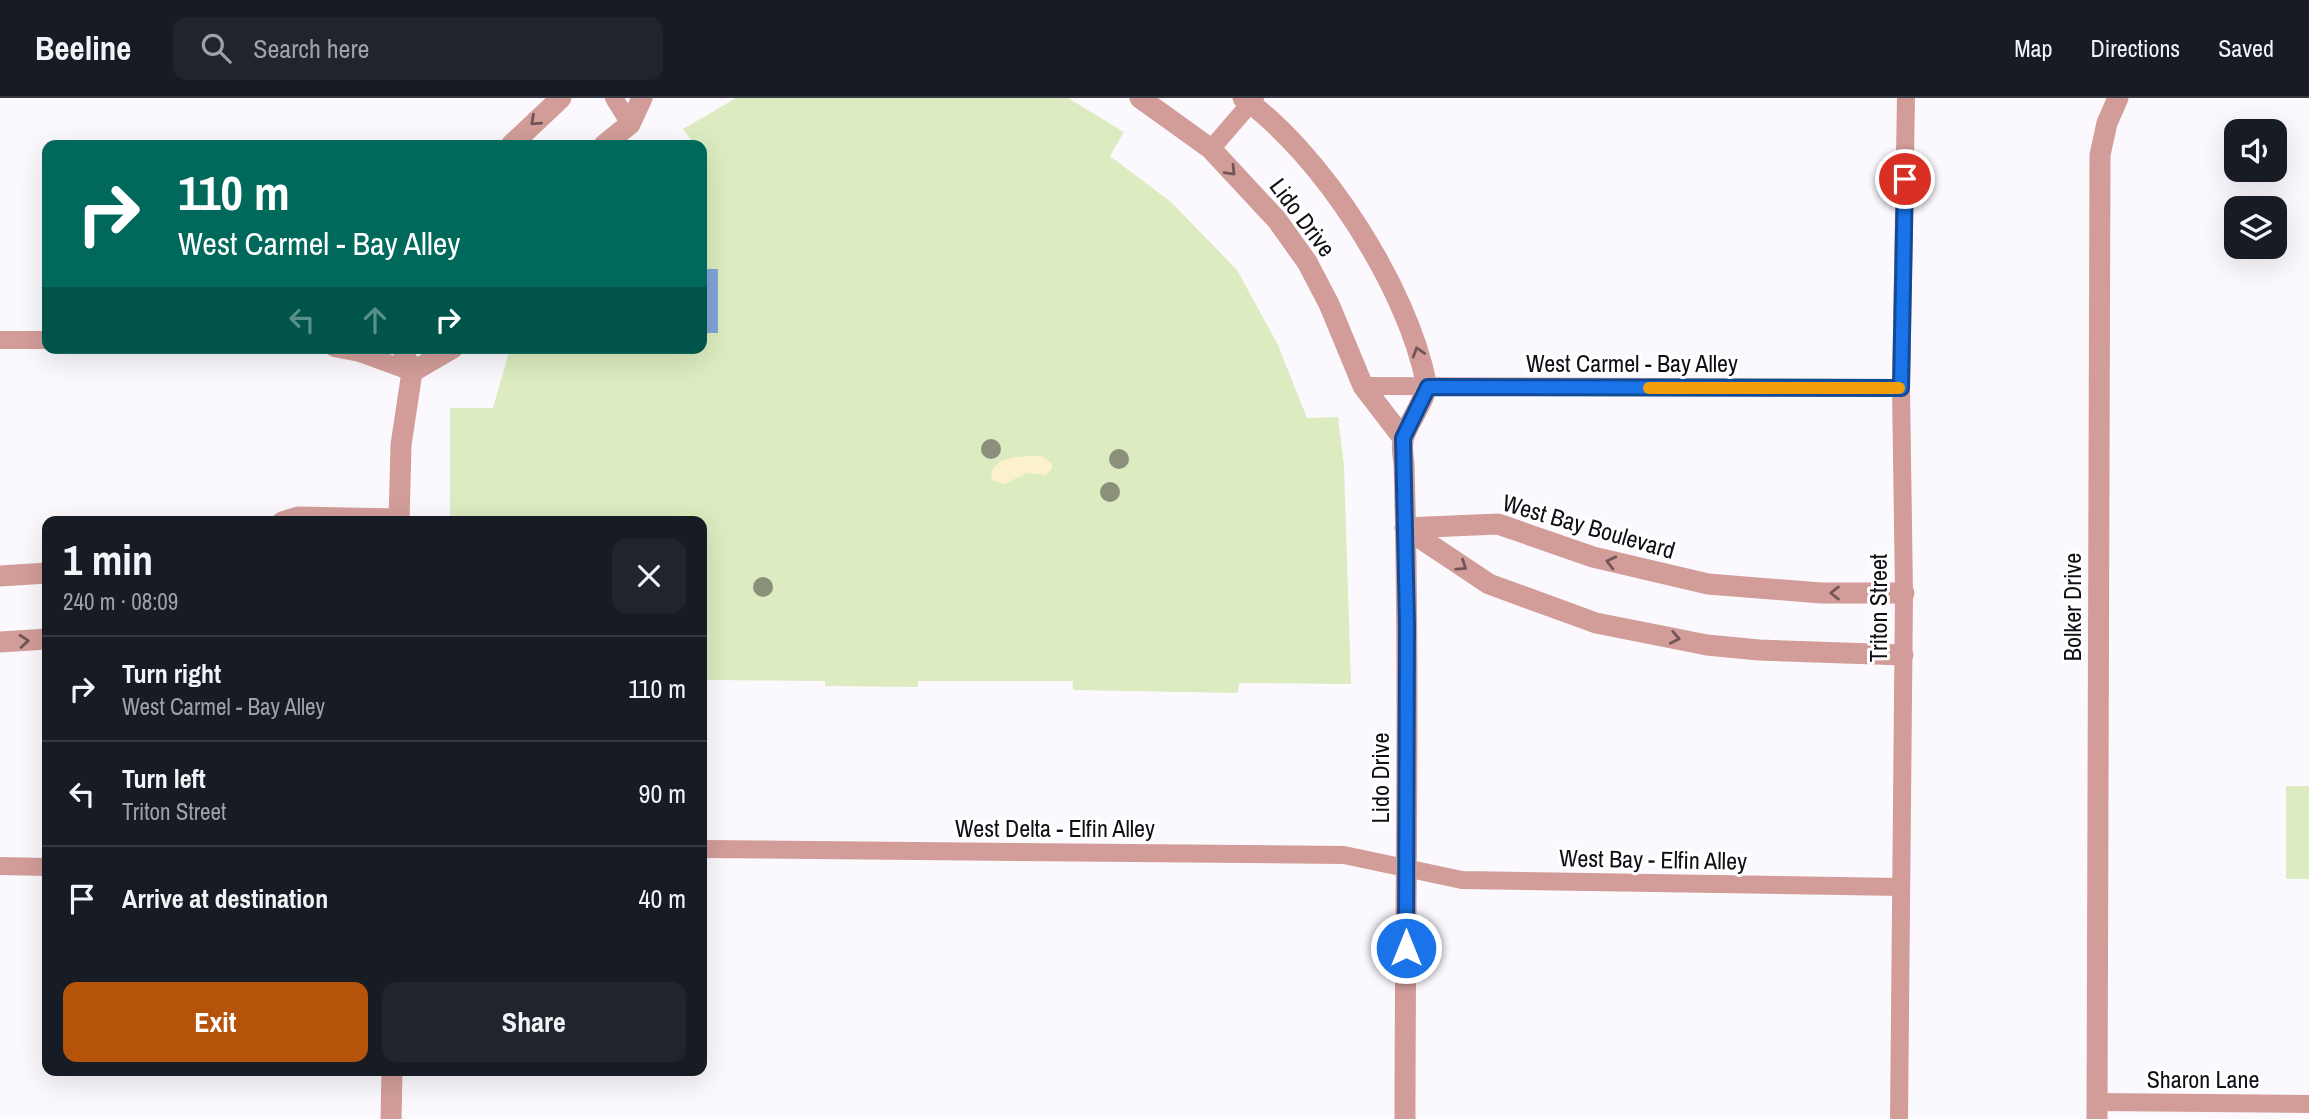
<!DOCTYPE html>
<meta charset="utf-8">
<style>
body{margin:0;font-family:"Archivo Narrow",sans-serif;background:#20242c;color:#f1f3f6;height:100vh;display:flex;flex-direction:column;font-size:26px;white-space:nowrap}
*{box-sizing:border-box;margin:0}
p{font-size:23px;color:#9ea1a6}
.icon{flex:none;width:38px;height:38px;fill:none;stroke:currentColor;stroke-width:2;stroke-linecap:round;stroke-linejoin:round}
.map{position:relative;flex:1;overflow:hidden}
.panel{position:absolute;left:42px;top:418px;width:665px;height:560px;display:flex;flex-direction:column;background:#171b24;border-radius:14px;box-shadow:0 7px 28px #0002}
.panel>*{flex:none}
.guide{position:absolute;left:42px;top:42px;width:665px;height:214px;border-radius:14px;box-shadow:0 7px 28px #0002;background:#00695c;color:#fff;overflow:hidden}
.controls{position:absolute;left:2224px;top:21px;display:grid;gap:14px}
.controls a{display:grid;place-items:center;width:63px;height:63px;border-radius:14px;background:#171b24;box-shadow:0 7px 28px #0002;font-size:35px}
.pin{position:absolute;display:grid;place-items:center;width:60px;height:60px;color:#fff;margin:-30px;border:4px solid #fff;border-radius:50%;box-shadow:0 2px 7px #0007}
.me{position:absolute;width:77px;margin:-38px;rotate:0deg;stroke-linejoin:round;filter:drop-shadow(0 0 5px #0008)}
.turn{display:flex;align-items:center;gap:24px;height:147px;padding:0 21px;font-size:32px}
.turn .icon{width:91px;height:91px;stroke-width:2.5}
.turn b{display:block;font-size:49px;line-height:60px}
.lanes{display:flex;align-items:center;height:66px;padding:0 21px;background:#0003;justify-content:center;gap:35px;direction:ltr}
.lanes .off{opacity:.35}
.round{display:grid;place-items:center;flex:none;width:74px;height:74px;border-radius:14px;background:#20242c}
.summary{display:flex;align-items:center;justify-content:space-between;height:119px;padding:0 21px}
h1{font-size:42px;font-weight:700;line-height:52px}
.button{display:flex;gap:14px;margin-top:auto;padding:14px 21px}
.button a{flex:1;height:80px;border-radius:14px;background:#b45309;color:#fff;font-size:28px;font-weight:700;line-height:80px;text-align:center}
.button a+a{background:#20242c;color:#f1f3f6}
ul{padding:0;list-style:none}
li{display:flex;align-items:center;gap:21px;height:105px;padding:0 21px;border-top:2px solid #363941}
li div{flex:1}
li b{display:block;font-size:26px}
li em{font-style:normal}
header{display:flex;align-items:center;gap:42px;box-sizing:border-box;height:98px;padding:0 35px;background:#171b24;border-bottom:2px solid #363941}
header strong{font-size:33px}
nav{display:flex;gap:38px;margin-inline-start:auto;font-size:24px}
.search{width:490px;height:63px;background:#20242c;display:flex;align-items:center;gap:18px;box-sizing:border-box;padding:0 24px;border-radius:14px;color:#9ea1a6;font-size:26px}
.map>svg:first-child{display:block}
.green{fill:#dcecc0}
.sand{fill:#fbf1cb}
.water{fill:#83a4d5}
.lines{fill:none;stroke-linecap:round;stroke-linejoin:round}
.service{stroke:#d29d99;stroke-width:18}
.minor{stroke:#d29d99;stroke-width:21}
.tree{fill:#8b907b}
.oneway{stroke:#725657}
.route-casing{stroke:#114b97;stroke-width:18}
.route{stroke:#1a73e8;stroke-width:12}
.slow{stroke:#f59e0b;stroke-width:12}
.labels{text-anchor:middle;dominant-baseline:central;stroke-width:6;stroke-linejoin:round;paint-order:stroke}
.street-label{font-size:24px;fill:#130e15;stroke:#fff}
</style>
<header>
<strong>Beeline</strong>
<div class="search"><svg class="icon" aria-label="search" viewBox="0 0 24 24"><circle cx="10" cy="10" r="6"/><path d="M15 15l6 6"/></svg>Search here</div>
<nav><a>Map</a><a>Directions</a><a>Saved</a></nav>
</header>
<div class="map">
<svg width="2309" height="1021" viewBox="0 0 2309 1021">
<rect width="100%" height="100%" fill="#fcf9fe"/>
<!-- green -->
<g class="green">
<polygon points="736,0 1068,0 1124,34 1110,58 1171,104 1237,172 1278,247 1307,320 1338,319 1344,367 1351,586 1239,585 1238,595 1073,592 1073,583 918,583 918,589 825,588 825,583 702,582 702,424 450,423 450,310 493,310 510,250 702,250 702,47 695,47 683,31"/>
<rect x="2286" y="688" width="23" height="93"/>
</g>
<!-- sand -->
<path class="sand" d="M 1042,358 L 1052,365 L 1052,371 L 1045,377 L 1028,375 L 1004,386 L 992,382 C 987,357 1026,358 1042,358 Z"/>
<!-- water -->
<rect class="water" x="702" y="171" width="16" height="64"/>
<g class="lines">
<!-- service -->
<g class="service">
<polyline points="614,0 630,26"/>
<polyline points="1211,51 1255,0"/>
<polyline points="0,242 47,242"/>
<polyline points="334,250 360,255 412,274"/>
<polyline points="1363,288 1901,290"/>
<polyline points="702,751 1344,757 1462,782 1900,789"/>
<polyline points="0,768 47,769"/>
<polyline points="2097,1004 2309,1006"/>
<polyline points="1899,1021 1904,495 1901,290 1906,0"/>
</g>
<!-- minor -->
<g class="minor">
<polyline points="1140,0 1211,51 1277,122 1307,164 1329,206 1363,288 1403,340"/>
<path d="M 1243,0 C 1322,56 1407,189 1426,284 C 1429,298 1408,324 1404,339 C 1401,347 1403,357 1404,366 C 1410,584 1405,803 1405,1021"/>
<polyline points="511,47 561,0"/>
<polyline points="604,47 630,26 642,0"/>
<polyline points="412,274 453,250"/>
<polyline points="282,424 298,419 399,421"/>
<polyline points="399,424 401,347 412,274 402,250"/>
<polyline points="1405,430 1489,486 1596,525 1707,547 1759,552 1903,557"/>
<polyline points="1405,430 1498,426 1593,459 1708,486 1821,495 1904,495"/>
<polyline points="0,478 47,475"/>
<polyline points="0,544 47,541"/>
<polyline points="391,1021 392,973"/>
<polyline points="2097,1021 2100,57 2107,25 2118,0"/>
</g>
</g>
<!-- trees -->
<g class="tree">
<circle cx="991" cy="351" r="10"/>
<circle cx="1119" cy="361" r="10"/>
<circle cx="1110" cy="394" r="10"/>
<circle cx="763" cy="489" r="10"/>
</g>
<!-- one-way arrows -->
<defs><path id="oneway-chevron" d="M-2-3.5L2.5 0L-2 3.5" fill="none" stroke-width="1.6" stroke-linecap="round" stroke-linejoin="round" transform="scale(1.75)"/></defs>
<g class="oneway">
<use href="#oneway-chevron" transform="translate(535 23) rotate(138)"/>
<use href="#oneway-chevron" transform="translate(1231 73) rotate(46)"/>
<use href="#oneway-chevron" transform="translate(1418 254) rotate(-107)"/>
<use href="#oneway-chevron" transform="translate(1611 464) rotate(-166)"/>
<use href="#oneway-chevron" transform="translate(1462 468) rotate(34)"/>
<use href="#oneway-chevron" transform="translate(1835 495) rotate(180)"/>
<use href="#oneway-chevron" transform="translate(1675 540) rotate(11)"/>
<use href="#oneway-chevron" transform="translate(24 543) rotate(-5)"/>
</g>
<g class="lines">
<!-- route casing -->
<g class="route-casing">
<polyline id="route" points="1406,850 1407,527 1403,340 1428,289 1901,290 1905,81"/>
</g>
<!-- route -->
<use href="#route" class="route"/>
<!-- slow -->
<polyline class="slow" points="1649,290 1899,290"/>
</g>
<g class="labels">
<!-- street labels -->
<g class="street-label">
<text transform="translate(1303 119) rotate(53)">Lido Drive</text>
<text x="1632" y="265">West Carmel - Bay Alley</text>
<text transform="translate(1589 428) rotate(16)">West Bay Boulevard</text>
<text transform="translate(2072 509) rotate(-90)">Bolker Drive</text>
<text transform="translate(1878 510) rotate(-90)">Triton Street</text>
<text transform="translate(1380 680) rotate(-90)">Lido Drive</text>
<text x="1055" y="730">West Delta - Elfin Alley</text>
<text transform="translate(1653 761) rotate(1)">West Bay - Elfin Alley</text>
<text x="2203" y="981">Sharon Lane</text>
</g>
</g>
</svg>
<div class="controls">
<a><svg class="icon" aria-label="sound" viewBox="0 0 24 24"><path d="M4 9h4l5-4v14l-5-4H4zM17 9q2 3 0 6"/></svg></a>
<a><svg class="icon" aria-label="layers" viewBox="0 0 24 24"><path d="M12 4l9 5-9 5-9-5zM3 14l9 5 9-5"/></svg></a>
</div>
<div class="pin" style="left:1905px;top:81px;background:#d93025"><svg class="icon" aria-label="arrive" viewBox="0 0 24 24"><path d="M6 21V4h12l-3 4 3 4H6"/></svg></div>
<svg class="me" style="left:1406px;top:850px" viewBox="-20 -20 40 40"><circle r="17" fill="#1a73e8" stroke="#fff" stroke-width="3"/><path d="M0-11L8 9 0 5-8 9z" fill="#fff"/></svg>
<div class="guide">
<div class="turn"><svg class="icon" aria-label="right" viewBox="0 0 24 24"><path d="M7 20v-9h11M14 6l5 5-5 5"/></svg><div><b>110 m</b>West Carmel - Bay Alley</div></div>
<div class="lanes"><svg class="icon off" aria-label="left" viewBox="0 0 24 24"><path d="M17 20v-9H6M10 6l-5 5 5 5"/></svg><svg class="icon off" aria-label="ahead" viewBox="0 0 24 24"><path d="M12 20V5M6 11l6-6 6 6"/></svg><svg class="icon" aria-label="right" viewBox="0 0 24 24"><path d="M7 20v-9h11M14 6l5 5-5 5"/></svg></div>
</div>
<section class="panel">
<div class="summary"><div><h1>1 min</h1><p>240 m · 08:09</p></div><a class="round"><svg class="icon" aria-label="close" viewBox="0 0 24 24"><path d="M6 6l12 12M18 6L6 18"/></svg></a></div>
<ul>
<li><svg class="icon" aria-label="right" viewBox="0 0 24 24"><path d="M7 20v-9h11M14 6l5 5-5 5"/></svg><div><b>Turn right</b><p>West Carmel - Bay Alley</p></div><em>110 m</em></li>
<li><svg class="icon" aria-label="left" viewBox="0 0 24 24"><path d="M17 20v-9H6M10 6l-5 5 5 5"/></svg><div><b>Turn left</b><p>Triton Street</p></div><em>90 m</em></li>
<li><svg class="icon" aria-label="arrive" viewBox="0 0 24 24"><path d="M6 21V4h12l-3 4 3 4H6"/></svg><div><b>Arrive at destination</b></div><em>40 m</em></li>
</ul>
<div class="button"><a>Exit</a><a>Share</a></div>
</section>
</div>
